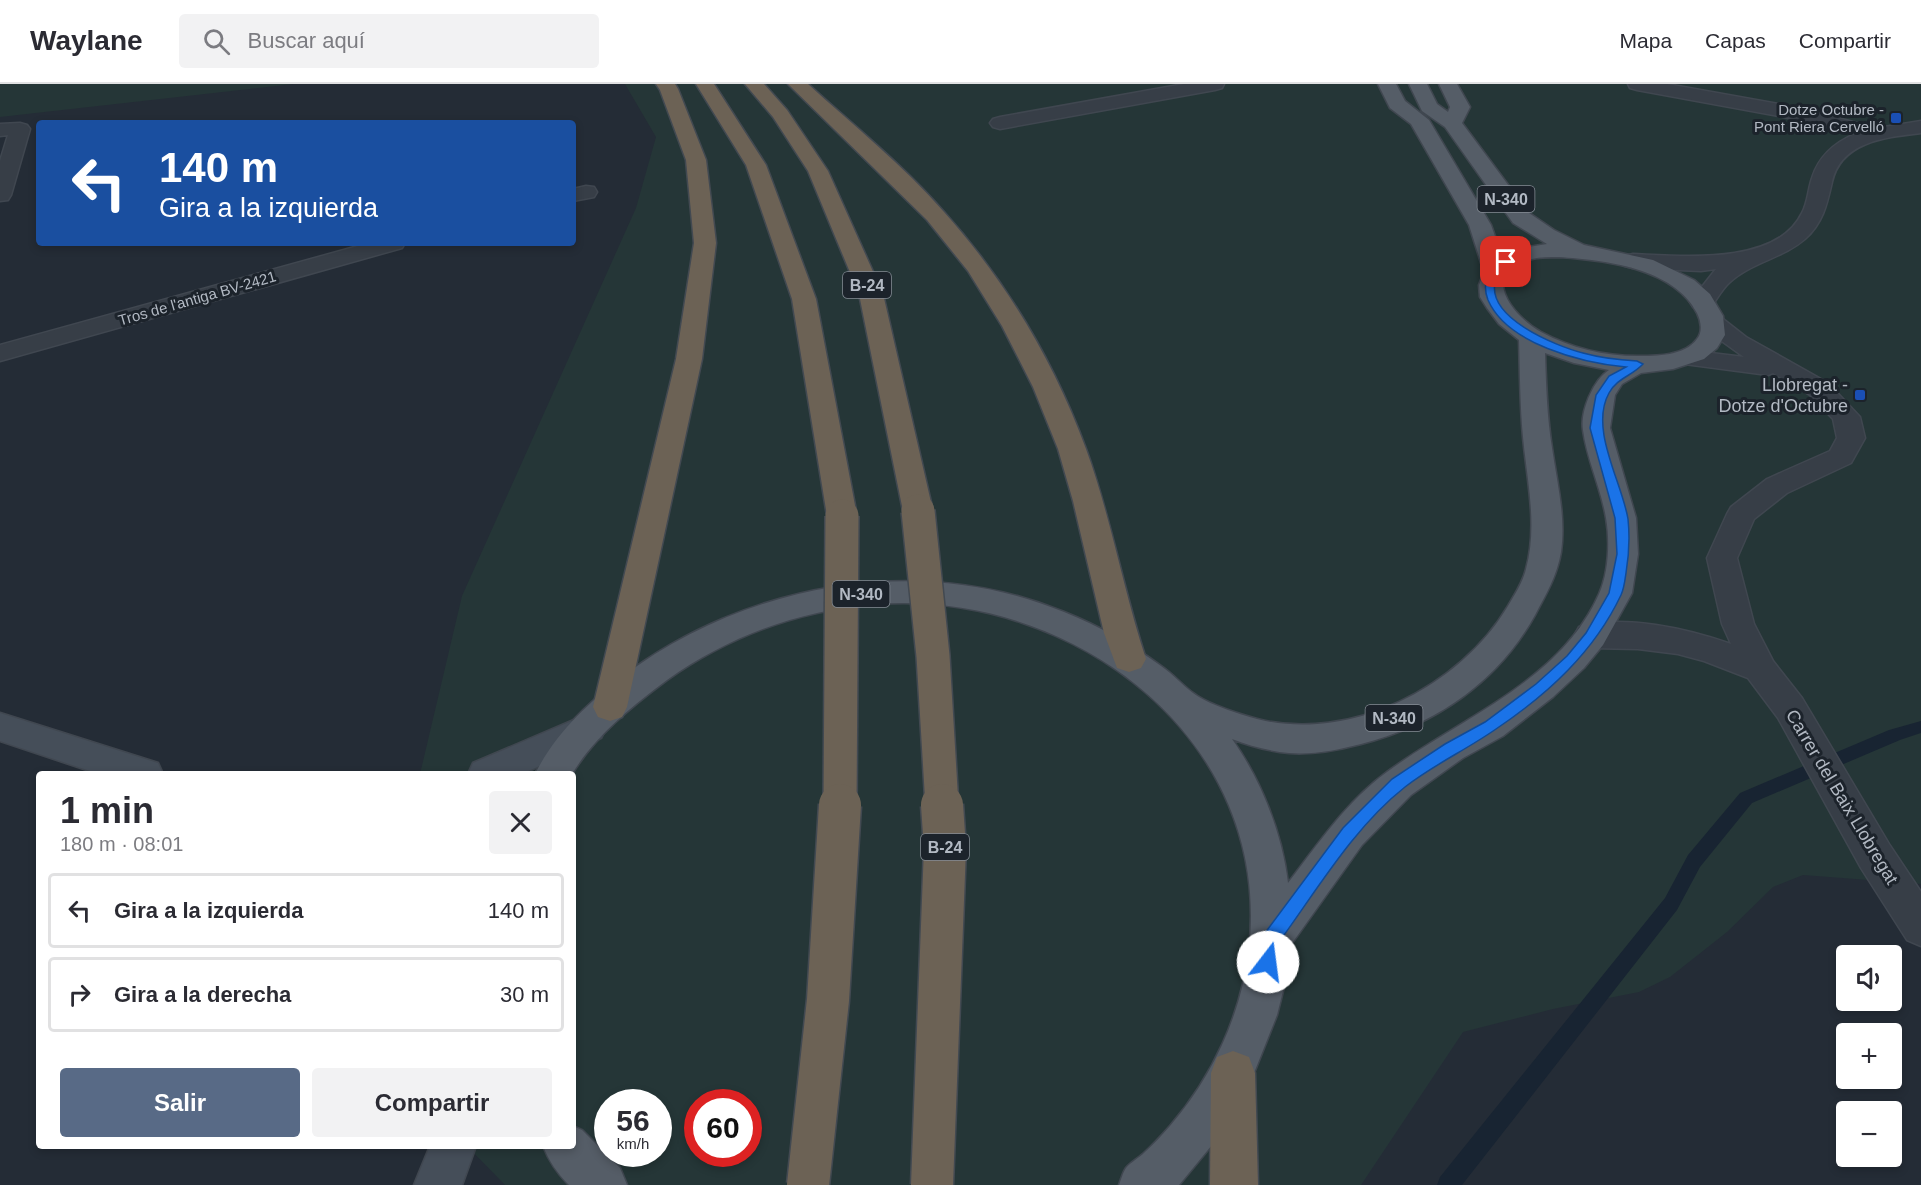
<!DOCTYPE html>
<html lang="es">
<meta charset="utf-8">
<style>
body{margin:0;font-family:Helvetica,sans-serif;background:#f2f2f3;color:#2b2b33;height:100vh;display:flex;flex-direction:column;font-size:22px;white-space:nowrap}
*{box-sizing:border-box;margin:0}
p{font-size:20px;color:#7c7c81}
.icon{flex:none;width:33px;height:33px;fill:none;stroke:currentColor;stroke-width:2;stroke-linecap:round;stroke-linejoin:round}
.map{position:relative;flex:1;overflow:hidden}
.panel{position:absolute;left:36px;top:687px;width:540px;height:378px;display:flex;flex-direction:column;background:#fff;border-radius:6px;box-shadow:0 3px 9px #0003}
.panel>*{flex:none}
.hud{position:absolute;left:36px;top:36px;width:540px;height:126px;border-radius:6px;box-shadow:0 3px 9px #0003;background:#1a4fa0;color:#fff;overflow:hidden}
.controls{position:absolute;left:1836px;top:861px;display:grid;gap:12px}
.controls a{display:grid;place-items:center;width:66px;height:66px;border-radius:6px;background:#fff;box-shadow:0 3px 9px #0003;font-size:30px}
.speed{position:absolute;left:594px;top:1005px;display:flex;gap:12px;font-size:30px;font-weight:700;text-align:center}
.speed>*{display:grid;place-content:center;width:78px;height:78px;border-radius:50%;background:#fff;box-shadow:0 3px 9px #0003;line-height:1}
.speed small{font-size:15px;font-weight:400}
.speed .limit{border:9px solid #d22;background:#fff;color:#111}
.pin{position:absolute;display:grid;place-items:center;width:51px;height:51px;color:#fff;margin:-26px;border-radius:12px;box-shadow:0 3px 9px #0006}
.me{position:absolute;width:66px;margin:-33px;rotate:15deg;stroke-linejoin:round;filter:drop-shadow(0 0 4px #0008)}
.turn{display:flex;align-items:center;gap:21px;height:126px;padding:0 24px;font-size:27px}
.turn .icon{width:78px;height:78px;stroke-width:2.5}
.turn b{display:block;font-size:42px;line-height:51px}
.round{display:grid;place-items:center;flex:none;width:63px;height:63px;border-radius:6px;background:#f2f2f3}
.headline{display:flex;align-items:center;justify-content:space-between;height:102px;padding:0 24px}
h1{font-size:36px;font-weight:600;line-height:45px}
.primary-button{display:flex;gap:12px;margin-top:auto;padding:12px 24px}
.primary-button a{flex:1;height:69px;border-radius:6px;background:#586a86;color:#fff;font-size:24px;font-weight:600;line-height:69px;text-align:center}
.primary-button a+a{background:#f2f2f3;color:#2b2b33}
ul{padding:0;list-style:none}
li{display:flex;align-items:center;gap:18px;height:75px;margin:0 12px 9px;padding:0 12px;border:3px solid #e1e1e2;border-radius:6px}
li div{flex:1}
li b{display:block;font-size:22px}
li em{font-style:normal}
header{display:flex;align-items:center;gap:36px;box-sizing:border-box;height:84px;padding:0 30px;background:#fff;border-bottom:2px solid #e1e1e2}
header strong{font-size:28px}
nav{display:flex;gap:33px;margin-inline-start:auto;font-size:21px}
.search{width:420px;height:54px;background:#f2f2f3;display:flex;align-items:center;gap:15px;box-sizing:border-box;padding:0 21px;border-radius:6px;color:#7c7c81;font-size:22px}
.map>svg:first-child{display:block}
.green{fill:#253637;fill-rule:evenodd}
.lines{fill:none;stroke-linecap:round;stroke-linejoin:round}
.stream{fill:#182432;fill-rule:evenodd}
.street-casing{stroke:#404750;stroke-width:3}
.secondary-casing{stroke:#404750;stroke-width:3}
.primary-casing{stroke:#404750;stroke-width:3}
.highway-casing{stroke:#424951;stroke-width:3}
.street{fill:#373e47;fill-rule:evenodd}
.secondary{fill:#454e59;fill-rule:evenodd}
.primary{fill:#555d67;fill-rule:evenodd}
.highway{fill:#6c6255;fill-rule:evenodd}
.highway-bridge-far1-casing{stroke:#424951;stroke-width:36;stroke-linecap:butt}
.highway-bridge-casing{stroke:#424951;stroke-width:45;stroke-linecap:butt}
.highway-bridge-far1{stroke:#6c6255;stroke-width:33}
.highway-bridge{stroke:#6c6255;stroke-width:42}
.route{fill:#1a73e8;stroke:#114b97;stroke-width:1.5}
.transit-dot{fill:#1a4fb4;stroke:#1c232b;stroke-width:2}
.labels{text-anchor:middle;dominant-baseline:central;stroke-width:6;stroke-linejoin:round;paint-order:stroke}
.far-poi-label{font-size:15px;fill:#b2b9c3;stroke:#1c232b;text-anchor:end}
.far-street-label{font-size:15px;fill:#b2b9c3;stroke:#1c232b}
.shield{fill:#1c232b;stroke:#858c95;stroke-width:1.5}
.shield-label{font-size:16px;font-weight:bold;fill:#b2b9c3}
.poi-label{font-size:18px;fill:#b2b9c3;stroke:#1c232b;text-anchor:end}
.street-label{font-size:18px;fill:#b2b9c3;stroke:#1c232b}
</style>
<header>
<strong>Waylane</strong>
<div class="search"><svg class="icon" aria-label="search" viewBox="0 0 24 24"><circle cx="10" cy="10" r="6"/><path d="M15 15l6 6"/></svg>Buscar aquí</div>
<nav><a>Mapa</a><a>Capas</a><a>Compartir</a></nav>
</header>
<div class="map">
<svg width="1921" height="1101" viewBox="0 0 1921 1101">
<rect width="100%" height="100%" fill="#242c36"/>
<!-- green -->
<g class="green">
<polygon points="0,0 293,0 0,33"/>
<path d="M 625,0 L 1921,0 L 1921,800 L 1803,791 L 1773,803 L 1727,848 L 1670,893 L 1639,908 L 1553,925 L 1463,948 L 1361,1101 L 505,1101 L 467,1062 L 573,1062 L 573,690 L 420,690 L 462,512 L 636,124 L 656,53 ZM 608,1018 L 658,1018 L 658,1070 L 608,1070 ZM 698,1018 L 748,1018 L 748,1070 L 698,1070 Z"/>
</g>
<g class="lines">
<!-- stream -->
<polygon class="stream" points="1921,637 1921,649 1900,656 1752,719 1700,783 1677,826 1462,1101 1437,1101 1440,1093 1665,814 1688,771 1740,709 1889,646"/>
<!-- street casing -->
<g class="street-casing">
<g id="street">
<polygon points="1184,0 1224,0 1222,4 1215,6 1000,45 993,43 990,39 993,35 1000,33"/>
<path d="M 1628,0 L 1667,0 L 1784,21 L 1878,44 L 1921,37 L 1921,49 C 1887,53 1841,57 1832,98 C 1827,120 1823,139 1805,155 C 1783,174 1752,178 1730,198 C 1722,205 1717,215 1711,223 L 1702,225 L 1693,223 L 1690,218 L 1716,185 L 1701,187 L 1633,184 L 1625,182 L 1621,177 L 1625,172 L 1633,170 C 1681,172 1777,182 1802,129 C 1808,118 1808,105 1812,94 C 1819,72 1834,59 1855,50 L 1784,33 L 1637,6 L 1630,4 Z"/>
<polygon points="20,39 27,41 30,45 11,111 8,116 0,117 0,77 8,51 0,52 0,40"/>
<polygon points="586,102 594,103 597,108 594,113 573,117 573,105"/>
<polygon points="369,159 405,159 402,164 0,277 0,261"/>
<path d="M 1714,233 L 1723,235 L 1746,253 L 1828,299 L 1860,333 L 1865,354 L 1851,379 L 1787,409 L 1754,435 L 1737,474 L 1754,540 L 1773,577 L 1802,614 L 1889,760 L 1921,808 L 1921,862 L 1907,856 L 1861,784 L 1778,634 L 1748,594 L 1704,577 L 1678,570 L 1638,565 L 1591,564 L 1579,561 L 1574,552 L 1579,543 C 1624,530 1688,545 1731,560 L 1722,540 L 1707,474 L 1727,430 L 1731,423 L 1767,395 L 1830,367 L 1837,354 L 1833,335 L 1810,311 L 1773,289 L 1768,291 L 1677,279 L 1673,274 L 1677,269 L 1686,266 L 1744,273 L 1705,245 L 1702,240 L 1705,235 Z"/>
</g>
</g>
<!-- secondary casing -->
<g class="secondary-casing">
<g id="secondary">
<polygon points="0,629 158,679 163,690 99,690 0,657"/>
<polygon points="588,630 601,634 606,644 601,654 522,690 468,690 473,679"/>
<polygon points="430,1062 476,1062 462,1101 414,1101"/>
</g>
</g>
<!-- primary casing -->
<g class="primary-casing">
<g id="primary">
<path d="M 1378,0 L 1396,0 L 1405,17 L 1429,36 L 1491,141 L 1502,172 L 1516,165 L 1547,160 L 1513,139 L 1445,43 L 1422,27 L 1409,0 L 1427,0 L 1437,20 L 1448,28 L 1450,23 L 1439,0 L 1457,0 L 1470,23 L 1462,39 L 1529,129 L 1554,146 L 1584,161 L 1653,176 L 1694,196 L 1710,210 L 1723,232 L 1725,251 L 1717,264 L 1704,275 L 1673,285 L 1641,289 L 1622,300 L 1615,311 L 1610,344 L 1636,434 L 1638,470 L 1632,509 L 1603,561 L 1584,584 L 1553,613 L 1503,652 L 1463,674 L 1411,711 L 1362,761 L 1290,862 L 1288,887 L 1277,931 L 1254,989 L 1221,1050 L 1179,1101 L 1119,1101 C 1121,1096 1123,1088 1126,1084 C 1131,1078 1139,1074 1145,1068 C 1154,1060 1162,1051 1170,1042 C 1213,992 1241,931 1249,866 C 1273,655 1074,506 877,520 C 800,526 729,552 667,596 C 632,622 595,652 572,690 L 535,690 C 555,650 587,620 622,593 C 746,499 919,468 1064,528 C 1099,542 1131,560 1161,582 C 1173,590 1182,601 1193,609 C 1207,620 1239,630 1257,635 C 1350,659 1460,603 1508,522 C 1515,510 1523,498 1526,485 C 1538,441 1527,397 1523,353 C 1520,321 1520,288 1519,256 L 1499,240 L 1487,224 L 1480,213 L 1479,201 L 1484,188 L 1469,141 L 1411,40 L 1390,24 ZM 1559,173 C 1605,176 1674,184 1697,229 C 1701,237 1703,248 1697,255 C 1685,272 1656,272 1638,272 C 1604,272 1571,264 1541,248 C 1511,231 1478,188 1532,175 C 1540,173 1550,173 1559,173 ZM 1545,269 L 1574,279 L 1609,286 C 1593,296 1580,328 1583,346 C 1587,376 1601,404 1606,434 C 1610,456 1609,488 1599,510 C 1560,598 1460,634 1387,688 C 1347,717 1318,760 1288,799 C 1282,749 1261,696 1232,655 C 1250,662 1269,667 1289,669 C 1313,671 1338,666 1361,660 C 1435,641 1498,598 1535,531 C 1546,510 1557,492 1561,468 C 1566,433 1557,399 1552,364 C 1547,333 1546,301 1545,269 Z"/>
<path d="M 573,1042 L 582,1046 L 620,1084 L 627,1101 L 569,1101 C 557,1089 549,1077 543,1062 L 573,1062 Z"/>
</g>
</g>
<!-- highway casing -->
<g class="highway-casing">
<g id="highway">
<polygon points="656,0 675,0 678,5 706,76 716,159 702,275 627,623 622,633 610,637 598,633 593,623 676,275 694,159 686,76 660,6"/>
<polygon points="696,0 714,0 766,81 816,215 857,432 853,439 842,442 831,439 827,432 792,215 746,81"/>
<polygon points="745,0 764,0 787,26 828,87 883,210 933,427 929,434 918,437 907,434 903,427 859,210 808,87 773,33"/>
<path d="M 788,0 L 808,0 C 854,42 903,81 944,128 C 1006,197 1054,278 1086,365 C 1111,433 1123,506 1146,575 L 1141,584 L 1129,588 L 1117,584 L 1104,549 L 1073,417 L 1058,365 L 1033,303 L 1002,242 L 968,187 L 927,136 Z"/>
<polygon points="1233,967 1249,973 1255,989 1258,1101 1210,1101 1211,989 1217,973"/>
</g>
</g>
<!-- street -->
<use href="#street" class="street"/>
<!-- secondary -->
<use href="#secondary" class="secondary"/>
<!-- primary -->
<use href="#primary" class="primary"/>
<!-- highway -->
<use href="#highway" class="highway"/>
<!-- highway-bridge-far1 casing -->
<g class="highway-bridge-far1-casing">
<g id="highway-bridge-far1">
<polyline points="918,427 933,572 942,722"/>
<polyline points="840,722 842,432"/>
</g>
</g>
<!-- highway-bridge casing -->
<g class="highway-bridge-casing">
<g id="highway-bridge">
<polyline points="808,1101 828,916 840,721"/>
<polyline points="932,1101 945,764 942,721"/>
</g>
</g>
<!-- highway-bridge-far1 -->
<use href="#highway-bridge-far1" class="highway-bridge-far1"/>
<!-- highway-bridge -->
<use href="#highway-bridge" class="highway-bridge"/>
</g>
<!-- route -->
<path class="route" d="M 1502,176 L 1510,178 C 1505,184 1499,187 1496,195 C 1483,233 1556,262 1583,269 C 1601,274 1619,276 1637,277 L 1643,280 C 1632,292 1617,294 1609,309 C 1589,345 1622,398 1628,435 C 1630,454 1629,471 1626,489 C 1625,496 1624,505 1621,511 C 1594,568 1548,610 1496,645 C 1466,666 1433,681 1405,703 C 1354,743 1317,806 1279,858 L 1274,884 L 1268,886 L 1261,884 L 1259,878 L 1265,849 L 1343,744 L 1392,695 L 1445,660 L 1485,638 L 1536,600 L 1567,572 L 1586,549 L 1609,509 L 1617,470 L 1615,434 L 1590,344 L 1596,311 L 1609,292 L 1626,283 C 1582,279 1507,260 1488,216 C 1481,198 1489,187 1502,176 Z"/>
<!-- markers -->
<g class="transit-dot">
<rect x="1890" y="28" width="12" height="12" rx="3"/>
<rect x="1854" y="305" width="12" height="12" rx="3"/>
</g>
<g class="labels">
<!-- far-poi labels -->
<g class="far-poi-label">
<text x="1884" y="25">Dotze Octubre -<tspan x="1884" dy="17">Pont Riera Cervelló</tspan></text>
</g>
<!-- far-street labels -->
<g class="far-street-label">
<text transform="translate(197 214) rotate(-16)">Tros de l'antiga BV-2421</text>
</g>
<!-- shield labels -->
<g class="shield">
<rect x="1477.5" y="102" width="57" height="26" rx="4.5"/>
<rect x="843" y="188" width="48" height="26" rx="4.5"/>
<rect x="832.5" y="497" width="57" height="26" rx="4.5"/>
<rect x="1365.5" y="621" width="57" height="26" rx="4.5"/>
<rect x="921" y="750" width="48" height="26" rx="4.5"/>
</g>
<g class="shield-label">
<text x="1506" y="115">N-340</text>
<text x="867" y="201">B-24</text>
<text x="861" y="510">N-340</text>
<text x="1394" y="634">N-340</text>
<text x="945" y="763">B-24</text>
</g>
<!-- poi labels -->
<g class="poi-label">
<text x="1848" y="301">Llobregat -<tspan x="1848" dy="21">Dotze d'Octubre</tspan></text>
</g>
<!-- street labels -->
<g class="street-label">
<text transform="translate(1842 713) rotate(59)">Carrer del Baix Llobregat</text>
</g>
</g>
</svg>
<div class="controls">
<a><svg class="icon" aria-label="sound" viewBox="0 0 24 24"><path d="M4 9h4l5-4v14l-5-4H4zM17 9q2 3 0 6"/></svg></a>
<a>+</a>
<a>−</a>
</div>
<div class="speed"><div>56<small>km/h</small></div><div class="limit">60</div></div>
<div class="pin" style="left:1506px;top:178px;background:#d93025"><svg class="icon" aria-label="arrive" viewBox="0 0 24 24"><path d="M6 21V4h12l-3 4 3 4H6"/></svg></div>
<svg class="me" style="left:1268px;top:878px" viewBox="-20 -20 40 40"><circle r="19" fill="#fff"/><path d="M0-13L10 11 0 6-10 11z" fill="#1a73e8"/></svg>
<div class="hud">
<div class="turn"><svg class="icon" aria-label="left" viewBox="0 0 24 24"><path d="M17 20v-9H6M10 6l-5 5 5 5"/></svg><div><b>140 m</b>Gira a la izquierda</div></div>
</div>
<section class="panel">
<div class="headline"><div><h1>1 min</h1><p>180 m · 08:01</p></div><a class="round"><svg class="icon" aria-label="close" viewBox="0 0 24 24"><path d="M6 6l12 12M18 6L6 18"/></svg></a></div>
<ul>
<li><svg class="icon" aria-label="left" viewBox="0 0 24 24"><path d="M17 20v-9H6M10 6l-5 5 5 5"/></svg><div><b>Gira a la izquierda</b></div><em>140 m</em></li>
<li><svg class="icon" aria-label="right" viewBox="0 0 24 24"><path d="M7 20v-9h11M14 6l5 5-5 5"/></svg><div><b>Gira a la derecha</b></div><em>30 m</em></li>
</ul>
<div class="primary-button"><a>Salir</a><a>Compartir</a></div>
</section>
</div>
